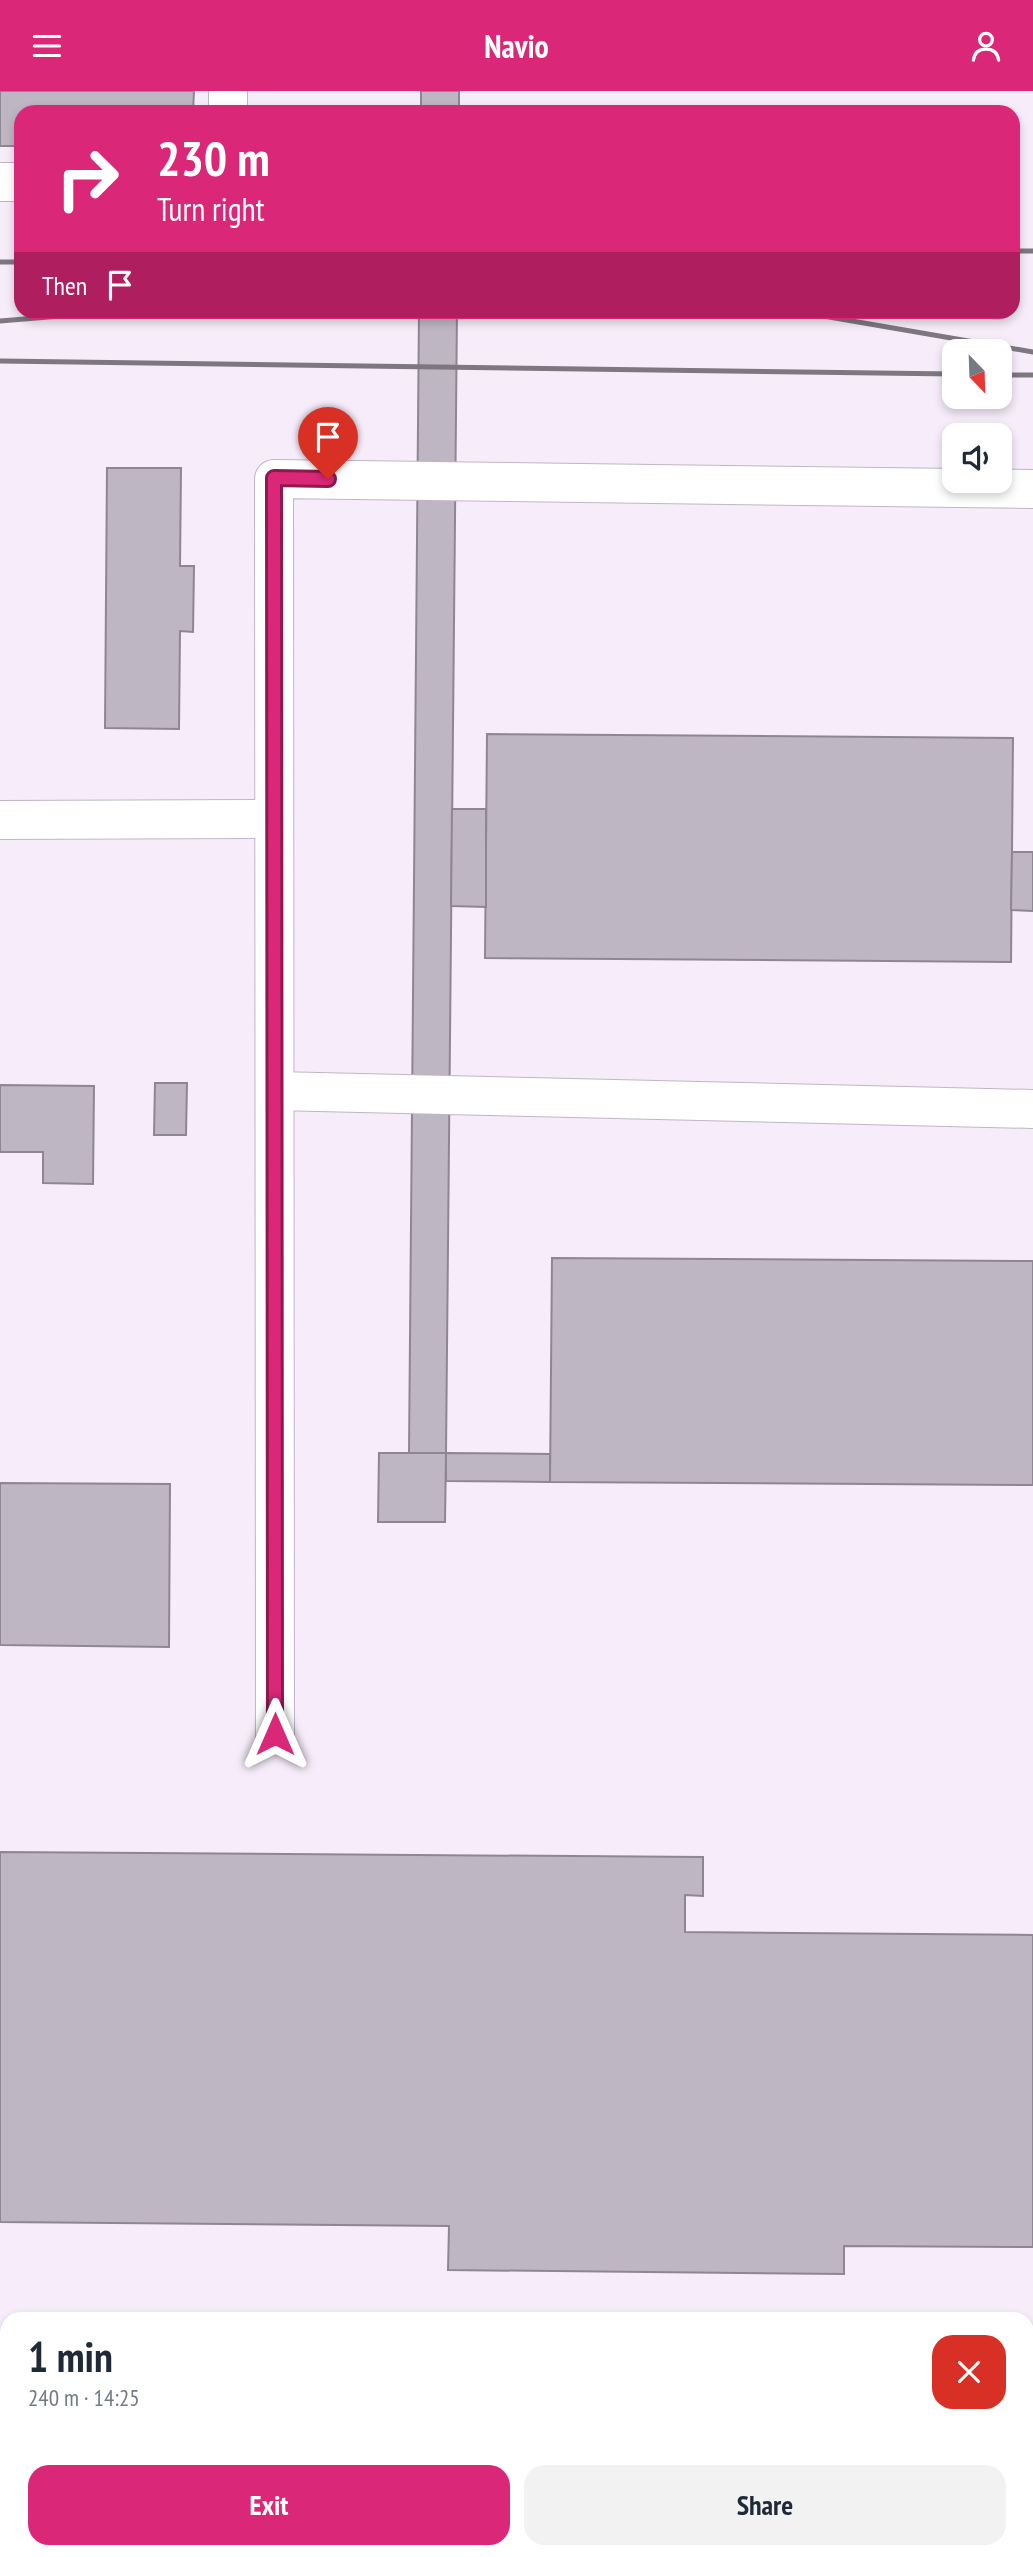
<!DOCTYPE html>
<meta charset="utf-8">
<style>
body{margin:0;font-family:"PT Sans Narrow",sans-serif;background:#f2f2f3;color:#1f2937;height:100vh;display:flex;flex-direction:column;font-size:26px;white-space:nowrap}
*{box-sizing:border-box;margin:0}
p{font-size:23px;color:#747a83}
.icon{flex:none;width:38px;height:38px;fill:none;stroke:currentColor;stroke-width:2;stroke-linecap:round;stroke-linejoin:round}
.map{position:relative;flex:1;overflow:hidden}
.drawer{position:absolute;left:0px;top:2221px;width:1034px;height:247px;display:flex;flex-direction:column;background:#fff;border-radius:21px 21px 0 0;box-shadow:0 4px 10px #0003}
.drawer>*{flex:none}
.hud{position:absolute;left:14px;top:14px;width:1006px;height:214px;border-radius:21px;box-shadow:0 4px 10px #0003;background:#db2777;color:#fff;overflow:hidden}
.needle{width:46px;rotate:157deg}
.buttons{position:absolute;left:942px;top:248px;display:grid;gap:14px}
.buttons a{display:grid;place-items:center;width:70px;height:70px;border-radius:14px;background:#fff;box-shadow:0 4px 10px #0003;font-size:35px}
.pin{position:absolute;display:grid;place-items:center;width:60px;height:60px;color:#fff;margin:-72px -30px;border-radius:50% 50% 50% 0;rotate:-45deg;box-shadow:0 0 7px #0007}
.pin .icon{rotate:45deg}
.me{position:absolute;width:77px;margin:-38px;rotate:0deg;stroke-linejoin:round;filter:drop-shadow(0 0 5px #0008)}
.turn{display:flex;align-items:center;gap:24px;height:147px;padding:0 28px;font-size:32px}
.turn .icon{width:91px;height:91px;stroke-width:2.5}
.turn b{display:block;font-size:49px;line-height:60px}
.then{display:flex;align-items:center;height:66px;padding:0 28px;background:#0003;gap:14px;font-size:26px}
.round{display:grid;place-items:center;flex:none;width:74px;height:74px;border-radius:21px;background:#f2f2f3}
.headline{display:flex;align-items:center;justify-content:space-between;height:119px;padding:0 28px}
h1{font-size:42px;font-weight:600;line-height:52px}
.button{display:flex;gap:14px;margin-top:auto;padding:14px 28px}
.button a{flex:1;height:80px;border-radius:21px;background:#db2777;color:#fff;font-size:28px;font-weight:600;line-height:80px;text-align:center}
.button a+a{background:#f2f2f3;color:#1f2937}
header{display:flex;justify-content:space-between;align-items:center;height:91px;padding:0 28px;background:#db2777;color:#fff;font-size:32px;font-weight:600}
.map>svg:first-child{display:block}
.building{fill:#bfb6c3;stroke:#8f8693;stroke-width:2}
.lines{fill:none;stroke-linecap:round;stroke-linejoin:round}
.minor-casing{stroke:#c0b6c4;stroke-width:40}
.minor{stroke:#fff;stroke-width:38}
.rail{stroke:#7d7780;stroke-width:5}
.route-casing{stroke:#8e194d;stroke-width:18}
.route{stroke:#db2777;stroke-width:12}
</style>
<header><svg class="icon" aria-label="menu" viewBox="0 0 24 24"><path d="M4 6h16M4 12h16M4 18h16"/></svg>Navio<svg class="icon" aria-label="person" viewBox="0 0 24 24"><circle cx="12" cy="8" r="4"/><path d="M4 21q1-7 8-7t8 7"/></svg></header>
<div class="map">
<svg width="1033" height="2466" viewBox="0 0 1033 2466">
<rect width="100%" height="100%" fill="#f6ecfa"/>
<!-- building -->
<g class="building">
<polygon points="0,0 194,0 193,21 21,21 21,55 0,55"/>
<rect x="421" y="0" width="38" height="21"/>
<polygon points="419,220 457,220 446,1362 409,1362"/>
<polygon points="107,377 181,377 180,475 194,475 193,541 180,540 179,638 105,637"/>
<polygon points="487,643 1013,647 1011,871 485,867"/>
<polygon points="452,718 486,718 486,816 451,815"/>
<polygon points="1012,761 1033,761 1033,820 1011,819"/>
<polygon points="155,992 187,992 186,1044 154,1044"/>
<polygon points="0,994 94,995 93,1093 43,1092 43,1061 0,1061"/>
<polygon points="552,1167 1033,1170 1033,1394 550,1391"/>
<polygon points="379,1362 446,1362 445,1431 378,1431"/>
<polygon points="446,1362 550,1363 550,1391 446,1390"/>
<polygon points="0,1392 170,1393 169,1556 0,1554"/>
<polygon points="0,1761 703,1766 703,1805 685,1804 685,1841 1033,1844 1033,2156 844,2155 844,2183 448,2179 449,2135 0,2131"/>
</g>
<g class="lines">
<!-- minor casing -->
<g class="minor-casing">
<g id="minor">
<polyline points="228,21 228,0"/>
<polyline points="0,91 21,91"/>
<polyline points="0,729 274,728"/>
<polyline points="275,1000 1033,1018"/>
<polyline points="275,1643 274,388 1033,398"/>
</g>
</g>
<!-- minor -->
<use href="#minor" class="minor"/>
<!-- rail -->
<g class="rail">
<polyline points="1013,160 1033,160"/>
<polyline points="0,171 21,171"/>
<polyline points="794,220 1033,261"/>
<polyline points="0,230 121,220"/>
<polyline points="0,270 954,283"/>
<polyline points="999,284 1033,284"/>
<polyline points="0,2455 7,2456"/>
<polyline points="49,2460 100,2466"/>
</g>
</g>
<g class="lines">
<!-- route casing -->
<g class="route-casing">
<polyline id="route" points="275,1643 274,387 328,388"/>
</g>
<!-- route -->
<use href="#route" class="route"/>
</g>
</svg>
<div class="buttons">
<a><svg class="needle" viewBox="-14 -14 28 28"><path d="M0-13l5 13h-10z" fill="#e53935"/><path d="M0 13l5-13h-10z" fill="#747a83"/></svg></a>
<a><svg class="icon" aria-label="sound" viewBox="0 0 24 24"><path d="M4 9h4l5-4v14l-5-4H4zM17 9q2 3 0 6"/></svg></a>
</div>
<div class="pin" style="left:328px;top:388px;background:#d93025"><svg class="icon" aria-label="arrive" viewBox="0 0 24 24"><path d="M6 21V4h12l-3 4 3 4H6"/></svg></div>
<svg class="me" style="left:275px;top:1643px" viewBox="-20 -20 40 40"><path d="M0-17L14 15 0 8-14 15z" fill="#db2777" stroke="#fff" stroke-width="4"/></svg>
<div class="hud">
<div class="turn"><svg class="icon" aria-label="right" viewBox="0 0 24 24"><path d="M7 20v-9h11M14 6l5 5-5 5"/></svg><div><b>230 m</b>Turn right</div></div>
<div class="then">Then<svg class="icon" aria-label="arrive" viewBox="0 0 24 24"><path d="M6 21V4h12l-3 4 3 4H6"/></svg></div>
</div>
<section class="drawer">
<div class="headline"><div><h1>1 min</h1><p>240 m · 14:25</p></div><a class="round" style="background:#d93025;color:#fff"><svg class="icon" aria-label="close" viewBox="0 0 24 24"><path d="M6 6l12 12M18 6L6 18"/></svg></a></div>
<div class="button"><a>Exit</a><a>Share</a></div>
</section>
</div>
